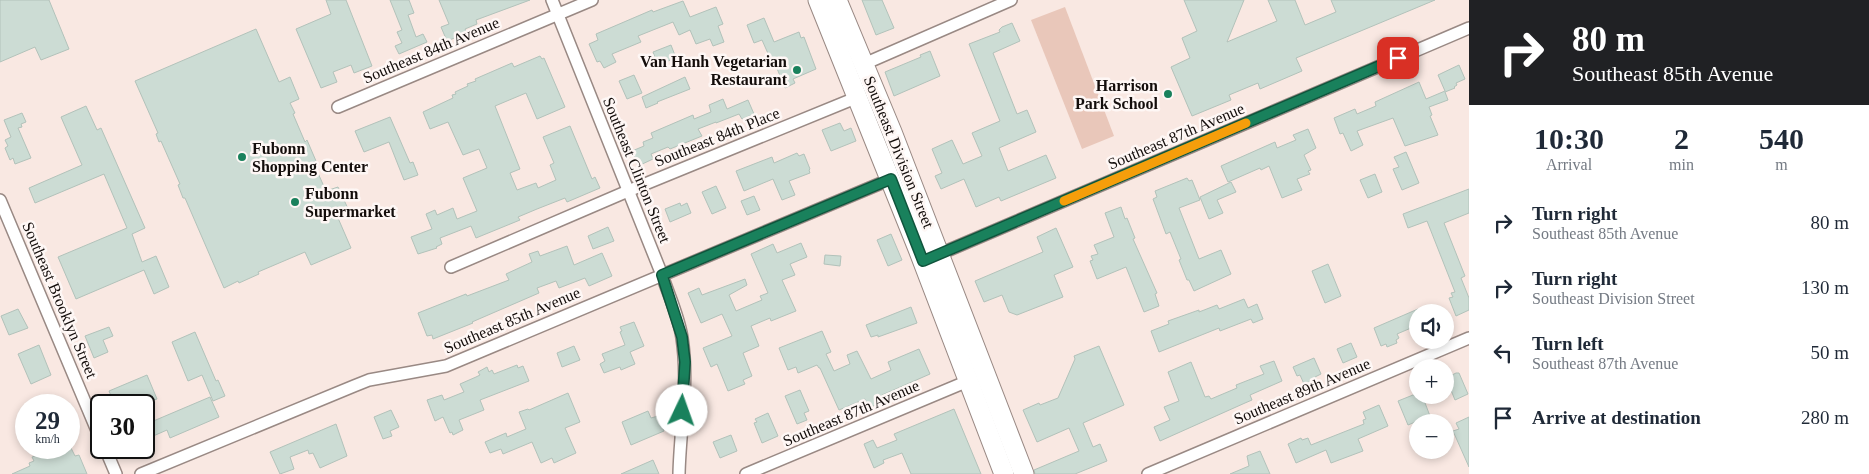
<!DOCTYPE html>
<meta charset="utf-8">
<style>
body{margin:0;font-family:Georgia,serif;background:#f2f2f3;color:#1f2937;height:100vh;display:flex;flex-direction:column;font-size:19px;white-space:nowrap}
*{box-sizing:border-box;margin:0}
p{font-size:16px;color:#747a83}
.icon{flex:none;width:28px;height:28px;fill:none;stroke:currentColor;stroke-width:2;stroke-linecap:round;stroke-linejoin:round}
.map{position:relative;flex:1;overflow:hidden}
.details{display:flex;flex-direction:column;background:#fff;width:400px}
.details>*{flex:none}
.banner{background:#202124;color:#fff;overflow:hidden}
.tools{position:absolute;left:1409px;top:304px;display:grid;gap:10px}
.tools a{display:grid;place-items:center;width:45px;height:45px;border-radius:50%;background:#fff;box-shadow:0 2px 8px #0003;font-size:25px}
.speed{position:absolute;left:15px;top:394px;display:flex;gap:10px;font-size:25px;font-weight:700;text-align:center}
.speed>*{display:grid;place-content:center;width:65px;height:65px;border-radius:50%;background:#fff;box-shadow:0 2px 8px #0003;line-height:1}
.speed small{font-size:12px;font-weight:400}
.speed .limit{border:2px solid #111;border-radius:8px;background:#fff;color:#111}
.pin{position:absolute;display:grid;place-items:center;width:42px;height:42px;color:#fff;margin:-21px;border-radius:10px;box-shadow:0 2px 8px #0006}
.me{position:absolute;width:55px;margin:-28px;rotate:3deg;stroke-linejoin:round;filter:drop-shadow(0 0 4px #0008)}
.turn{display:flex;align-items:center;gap:18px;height:105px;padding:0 20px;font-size:22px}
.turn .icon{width:65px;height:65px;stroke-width:2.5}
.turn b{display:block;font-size:35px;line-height:42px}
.eta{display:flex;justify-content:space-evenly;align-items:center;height:85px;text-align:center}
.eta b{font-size:30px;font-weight:800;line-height:35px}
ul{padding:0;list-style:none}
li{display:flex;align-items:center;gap:15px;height:65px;padding:0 20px}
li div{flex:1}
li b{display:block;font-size:19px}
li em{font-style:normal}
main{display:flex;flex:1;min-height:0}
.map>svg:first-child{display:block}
.green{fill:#e9c7ba}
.building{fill:#ccdcd4;stroke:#b2c2ba}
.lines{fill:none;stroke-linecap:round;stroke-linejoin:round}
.street-casing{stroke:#998984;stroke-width:14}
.primary-casing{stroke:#998984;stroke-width:21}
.street{stroke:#fff;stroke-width:11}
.primary{stroke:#fff;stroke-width:19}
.route-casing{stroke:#10543c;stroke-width:12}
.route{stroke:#19815c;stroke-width:9}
.slow{stroke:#f59e0b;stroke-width:9}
.poi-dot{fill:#19815c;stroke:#fef7f5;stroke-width:2}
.labels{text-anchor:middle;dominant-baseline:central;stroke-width:5;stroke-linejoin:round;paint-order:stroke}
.street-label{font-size:16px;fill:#130d0b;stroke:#fef7f5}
.poi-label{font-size:16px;font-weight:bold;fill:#130d0b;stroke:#fef7f5;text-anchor:end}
</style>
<main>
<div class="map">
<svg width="1469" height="474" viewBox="0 0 1469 474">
<rect width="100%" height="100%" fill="#f9e8e2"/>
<!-- green -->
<polygon class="green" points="1065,7 1114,136 1082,149 1031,20"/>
<!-- building -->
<g class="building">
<polygon points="0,0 49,0 69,49 41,60 35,47 0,62"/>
<polygon points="326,0 346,0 372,66 354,73 351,65 333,72 337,82 321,88 296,29 331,14"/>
<polygon points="390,0 409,0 414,13 408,15 416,37 423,34 427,42 399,54 395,46 402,43 397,32 402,30"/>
<polygon points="439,0 530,0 476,20 477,24 465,29 467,33 447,41 441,27 449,24"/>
<polygon points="862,0 882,0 894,28 876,35"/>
<polygon points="1184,0 1244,0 1227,42 1277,21 1268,0 1295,0 1305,25 1336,12 1331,0 1435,0 1296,58 1302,71 1260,89 1258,83 1229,95 1231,100 1192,116 1171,67 1190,58 1182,38 1197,31"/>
<polygon points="683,1 690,17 716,7 723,24 718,26 724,42 713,46 710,39 696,44 690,30 679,35 673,22 638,36 641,42 612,54 616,62 604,68 600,61 597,62 589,44 598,40 596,34 652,10 653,12"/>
<polygon points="764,18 774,42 799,32 801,38 804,37 816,69 793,79 795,83 785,88 776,66 774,67 762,40 754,43 747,25"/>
<polygon points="1012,23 1020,41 993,53 1017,114 1027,110 1036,132 999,148 1008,171 1046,155 1056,178 1001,201 999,197 976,207 964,179 941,189 935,176 942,173 932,149 952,140 963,164 982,156 972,133 1000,121 969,44 1000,32 999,30 1002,27"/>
<polygon points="256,29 279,82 290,77 299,99 290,103 295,113 293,114 305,142 307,140 316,161 313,162 326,191 338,187 350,213 338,218 351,248 311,265 305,252 258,272 259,274 239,283 238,281 224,288 185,198 183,198 178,185 180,184 161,141 159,142 156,134 158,133 135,81"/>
<polygon points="671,45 676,58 658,65 653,52"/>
<polygon points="930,51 940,76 894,96 885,72 921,57 920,55"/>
<polygon points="540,56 542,59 544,58 565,107 537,119 526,93 495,106 520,169 510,173 517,190 536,183 538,188 556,180 550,165 554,163 543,137 570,126 592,179 595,177 600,188 567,202 565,198 537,209 518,217 520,220 476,238 471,226 440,238 442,244 436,247 437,248 418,254 411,237 432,229 426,214 435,210 437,215 453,208 457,219 477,211 463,178 487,168 479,149 463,155 448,122 430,129 423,112 453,98 452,95 456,94 455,92 468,86 467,84 476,81 475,79 512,63 514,67"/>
<polygon points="1459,65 1465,79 1456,83 1457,85 1454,87 1455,88 1445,92 1448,100 1429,107 1432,115 1430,116 1438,135 1405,146 1393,118 1357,131 1363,145 1351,151 1343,133 1340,134 1334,118 1355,109 1357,114 1376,106 1375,102 1419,82 1426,99 1445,91 1438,75"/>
<polygon points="634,75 642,93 627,99 619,81"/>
<polygon points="685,77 690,89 657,102 658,103 646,108 642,97"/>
<polygon points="723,99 727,109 748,100 754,114 742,119 739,114 716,123 716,122 698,129 702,136 670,149 668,147 651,154 653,159 638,166 632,151 644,146 643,142 653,138 651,133 693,115 694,119 711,112 709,105"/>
<polygon points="86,106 97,130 101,128 145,228 132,234 142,262 156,256 169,287 154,294 144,270 76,299 58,257 127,228 104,174 35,203 29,188 82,165 61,117"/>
<polygon points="22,113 26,122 21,124 22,127 18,128 31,158 15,164 13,158 10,160 5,148 8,146 5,140 11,137 4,120"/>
<polygon points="390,117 410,163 413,162 418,175 404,180 389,142 364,152 355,131"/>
<polygon points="840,123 844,131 851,128 856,141 831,151 822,130"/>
<polygon points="1308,129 1316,148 1304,155 1311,170 1308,171 1310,174 1297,179 1302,190 1282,198 1269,166 1261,170 1260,168 1228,182 1221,166 1275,142 1277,148 1296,140 1293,135"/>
<polygon points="1406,152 1419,183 1402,190 1393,169 1399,167 1394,157"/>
<polygon points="797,153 799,156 804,154 810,169 809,170 810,173 789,181 795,195 782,200 773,179 744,191 736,171 772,157 774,163"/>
<polygon points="1375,174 1382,192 1368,198 1360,180"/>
<polygon points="1187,178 1189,181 1192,180 1200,200 1179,208 1199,259 1221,250 1231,274 1194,291 1189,280 1187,280 1179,260 1181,259 1170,232 1166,234 1153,199 1157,197 1155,191"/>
<polygon points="1231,182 1236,192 1217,200 1223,213 1209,219 1200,197"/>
<polygon points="716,186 726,208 712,214 702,192"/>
<polygon points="1469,189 1469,213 1444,223 1465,276 1461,278 1469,298 1469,310 1456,316 1449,298 1453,297 1451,293 1455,292 1427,221 1408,228 1403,214"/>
<polygon points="754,196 760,210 747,215 741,201"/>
<polygon points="680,203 681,206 687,203 691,213 670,222 665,209"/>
<polygon points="1121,207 1125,219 1127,218 1135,238 1133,239 1157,293 1155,294 1159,306 1144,312 1126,267 1097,279 1090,261 1093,260 1091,256 1098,254 1094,245 1114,237 1105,213"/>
<polygon points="608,227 614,241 593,249 588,236"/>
<polygon points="1056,228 1073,267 1054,275 1063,297 1017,315 1009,312 1002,295 984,302 975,281 1043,252 1037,237"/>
<polygon points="891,234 902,260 888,266 877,240"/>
<polygon points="801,243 807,257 790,264 795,275 782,280 796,311 771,321 770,318 751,326 759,346 743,353 752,376 743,380 745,384 728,391 717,364 711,367 703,348 732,336 722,314 701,323 688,293 699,288 702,295 745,279 747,285 729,295 736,311 762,300 760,296 768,293 751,254 773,244 777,253"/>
<polygon points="567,246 574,265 602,253 612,276 589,286 585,278 559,288 556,281 537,288 539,293 472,322 473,323 433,339 432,335 427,336 418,313 466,294 467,296 509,280 506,274 532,262 529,254 538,251 540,256"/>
<polygon points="825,255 841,256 840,266 824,264"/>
<polygon points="1328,264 1341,296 1325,303 1312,271"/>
<polygon points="1244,299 1248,308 1257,304 1263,319 1253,323 1251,319 1220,331 1219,328 1159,352 1151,331 1169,324 1168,321 1199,310 1199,312 1217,305 1219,309"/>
<polygon points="911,307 917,323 878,337 878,335 871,337 866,325"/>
<polygon points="18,309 28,328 9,335 1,316"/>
<polygon points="1418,309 1418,325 1397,334 1399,338 1396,340 1397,343 1387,347 1386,344 1381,346 1374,328"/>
<polygon points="634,322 644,346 630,352 635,364 621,370 620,367 604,373 600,364 605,361 602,354 625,345 620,332 622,331 620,327"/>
<polygon points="109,327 113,336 103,340 108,352 94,358 85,336"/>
<polygon points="822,331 831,352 826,354 834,371 850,364 847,355 857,351 871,379 891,370 888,362 919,349 930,374 882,395 884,401 869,408 865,399 839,410 820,368 819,368 817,365 798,373 796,367 788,370 779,348"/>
<polygon points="195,332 216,381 218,380 225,396 213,401 202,375 188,381 172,342"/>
<polygon points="1351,343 1357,357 1343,363 1337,349"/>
<polygon points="39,345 51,375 31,384 18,354"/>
<polygon points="574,346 580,360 562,367 557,353"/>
<polygon points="1099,346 1124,405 1083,423 1093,447 1100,444 1107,461 1075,474 1035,474 1034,470 1079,451 1069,428 1037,442 1023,410 1039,403 1040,405 1058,398 1075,359 1074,356"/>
<polygon points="1314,358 1321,374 1315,377 1316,379 1304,384 1300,375 1297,376 1293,367"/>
<polygon points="1274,361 1282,381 1250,395 1252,400 1245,403 1160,441 1154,427 1170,420 1164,407 1179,401 1168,372 1191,362 1205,397 1209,396 1211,399 1237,388 1236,385 1264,374 1260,366"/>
<polygon points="517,365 518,368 523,366 529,381 480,400 484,410 459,420 463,430 453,435 452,432 450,433 443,417 435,421 427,400 442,395 444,400 464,392 460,384 476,377 480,375 478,372 487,367 489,372 492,370 494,374"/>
<polygon points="1456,373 1459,373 1468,394 1455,400 1446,378"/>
<polygon points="147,375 157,399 141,405 115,405 109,391"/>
<polygon points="800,390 809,411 804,413 807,420 797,424 785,396"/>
<polygon points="568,393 580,422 565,428 576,453 554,463 552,458 541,463 532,442 503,454 501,449 490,453 485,442 506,433 507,437 526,429 519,412 528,409 529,410"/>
<polygon points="1413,395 1422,395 1430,416 1408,425 1398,401"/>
<polygon points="210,397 219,417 170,438 167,430 144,440 144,425"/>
<polygon points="1379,405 1388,426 1358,439 1363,451 1331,463 1326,450 1296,463 1288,444 1301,438 1302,440 1308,438 1311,445 1364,424 1363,420 1366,419 1363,412"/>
<polygon points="954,409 981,474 911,474 902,453 883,460 884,463 874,468 864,444 873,440 877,448 897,440 894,434"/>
<polygon points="391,410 399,427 390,431 392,436 383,439 374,417"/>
<polygon points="648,411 651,418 658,416 664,431 631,445 622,422"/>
<polygon points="768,413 778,436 762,443 754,423 757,422 755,419"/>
<polygon points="1469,417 1469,467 1453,431 1459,429 1456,423"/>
<polygon points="336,424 347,456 320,468 313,453 309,454 308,450 290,457 294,469 280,474 270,452"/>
<polygon points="731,435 737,451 720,458 713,442"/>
<polygon points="61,448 71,448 75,456 79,455 87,474 12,474 30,466 29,463 34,461 32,457"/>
<polygon points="1260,451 1270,474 1230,474 1249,466 1247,456"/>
<polygon points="653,460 659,474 621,474"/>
</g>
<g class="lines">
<!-- street casing -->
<g class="street-casing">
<g id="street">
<path d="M 552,0 L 662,275 C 669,296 679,317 682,338 C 689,383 680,429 679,474"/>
<polyline points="864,64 1011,0"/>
<polyline points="338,107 592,0"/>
<polyline points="0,200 101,440"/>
<polyline points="935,256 1469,28"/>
<polyline points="451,267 628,191 858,97"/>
<polyline points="105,448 116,474"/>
<polyline points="141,474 354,386 369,380 446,366 891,179"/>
<polyline points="746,474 968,381"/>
<polyline points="1148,474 1469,338"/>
</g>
</g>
<!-- primary casing -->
<g class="primary-casing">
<g id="primary">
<polyline points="818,0 918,249 1004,474"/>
<polyline points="837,0 892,132 1024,474"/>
</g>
</g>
<!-- street -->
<use href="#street" class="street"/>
<!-- primary -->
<use href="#primary" class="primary"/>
</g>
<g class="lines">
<!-- route casing -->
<g class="route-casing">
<polyline id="route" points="682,411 685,362 682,337 662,275 891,179 923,261 1398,58"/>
</g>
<!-- route -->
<use href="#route" class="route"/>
<!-- slow -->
<polyline class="slow" points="1064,201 1246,123"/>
</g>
<!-- markers -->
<g class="poi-dot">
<circle cx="797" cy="70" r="5"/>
<circle cx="1168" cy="94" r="5"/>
<circle cx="242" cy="157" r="5"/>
<circle cx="295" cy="202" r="5"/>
</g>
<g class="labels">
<!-- street labels -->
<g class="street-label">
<text transform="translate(431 50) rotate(-23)">Southeast 84th Avenue</text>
<text transform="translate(1176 136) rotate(-23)">Southeast 87th Avenue</text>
<text transform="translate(717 137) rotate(-22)">Southeast 84th Place</text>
<text transform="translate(899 152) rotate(68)">Southeast Division Street</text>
<text transform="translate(637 170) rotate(68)">Southeast Clinton Street</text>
<text transform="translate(60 300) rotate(67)">Southeast Brooklyn Street</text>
<text transform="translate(512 320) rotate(-23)">Southeast 85th Avenue</text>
<text transform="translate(1302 391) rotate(-23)">Southeast 89th Avenue</text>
<text transform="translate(851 413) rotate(-23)">Southeast 87th Avenue</text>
</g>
<!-- poi labels -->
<g class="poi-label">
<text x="787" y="61">Van Hanh Vegetarian<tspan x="787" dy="18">Restaurant</tspan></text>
<text x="1158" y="85">Harrison<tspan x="1158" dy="18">Park School</tspan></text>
<text x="252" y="148" text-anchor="start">Fubonn<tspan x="252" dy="18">Shopping Center</tspan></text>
<text x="305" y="193" text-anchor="start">Fubonn<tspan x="305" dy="18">Supermarket</tspan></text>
</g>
</g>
</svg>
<div class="tools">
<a><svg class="icon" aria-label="sound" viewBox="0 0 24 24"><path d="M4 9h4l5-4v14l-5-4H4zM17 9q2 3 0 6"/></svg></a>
<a>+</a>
<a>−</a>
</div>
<div class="speed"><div>29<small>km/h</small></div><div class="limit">30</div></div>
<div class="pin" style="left:1398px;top:58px;background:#d93025"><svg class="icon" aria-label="arrive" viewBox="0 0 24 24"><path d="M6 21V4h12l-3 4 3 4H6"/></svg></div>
<svg class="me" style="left:682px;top:411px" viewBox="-20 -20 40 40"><circle r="19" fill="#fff"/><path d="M0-13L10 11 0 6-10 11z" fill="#19815c"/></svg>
</div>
<section class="details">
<div class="banner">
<div class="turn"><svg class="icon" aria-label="right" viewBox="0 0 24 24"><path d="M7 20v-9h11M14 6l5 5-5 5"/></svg><div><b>80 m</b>Southeast 85th Avenue</div></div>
</div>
<div class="eta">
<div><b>10:30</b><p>Arrival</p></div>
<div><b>2</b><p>min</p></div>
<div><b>540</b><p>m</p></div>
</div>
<ul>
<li><svg class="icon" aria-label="right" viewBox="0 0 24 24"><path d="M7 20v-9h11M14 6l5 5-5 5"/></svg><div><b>Turn right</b><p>Southeast 85th Avenue</p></div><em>80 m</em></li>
<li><svg class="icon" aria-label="right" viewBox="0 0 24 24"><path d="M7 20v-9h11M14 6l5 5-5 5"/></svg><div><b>Turn right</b><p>Southeast Division Street</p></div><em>130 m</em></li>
<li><svg class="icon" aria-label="left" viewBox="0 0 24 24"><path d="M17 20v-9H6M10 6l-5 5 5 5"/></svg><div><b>Turn left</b><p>Southeast 87th Avenue</p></div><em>50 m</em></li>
<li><svg class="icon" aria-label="arrive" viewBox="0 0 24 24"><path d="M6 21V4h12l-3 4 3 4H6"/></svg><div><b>Arrive at destination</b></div><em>280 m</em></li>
</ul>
</section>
</main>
